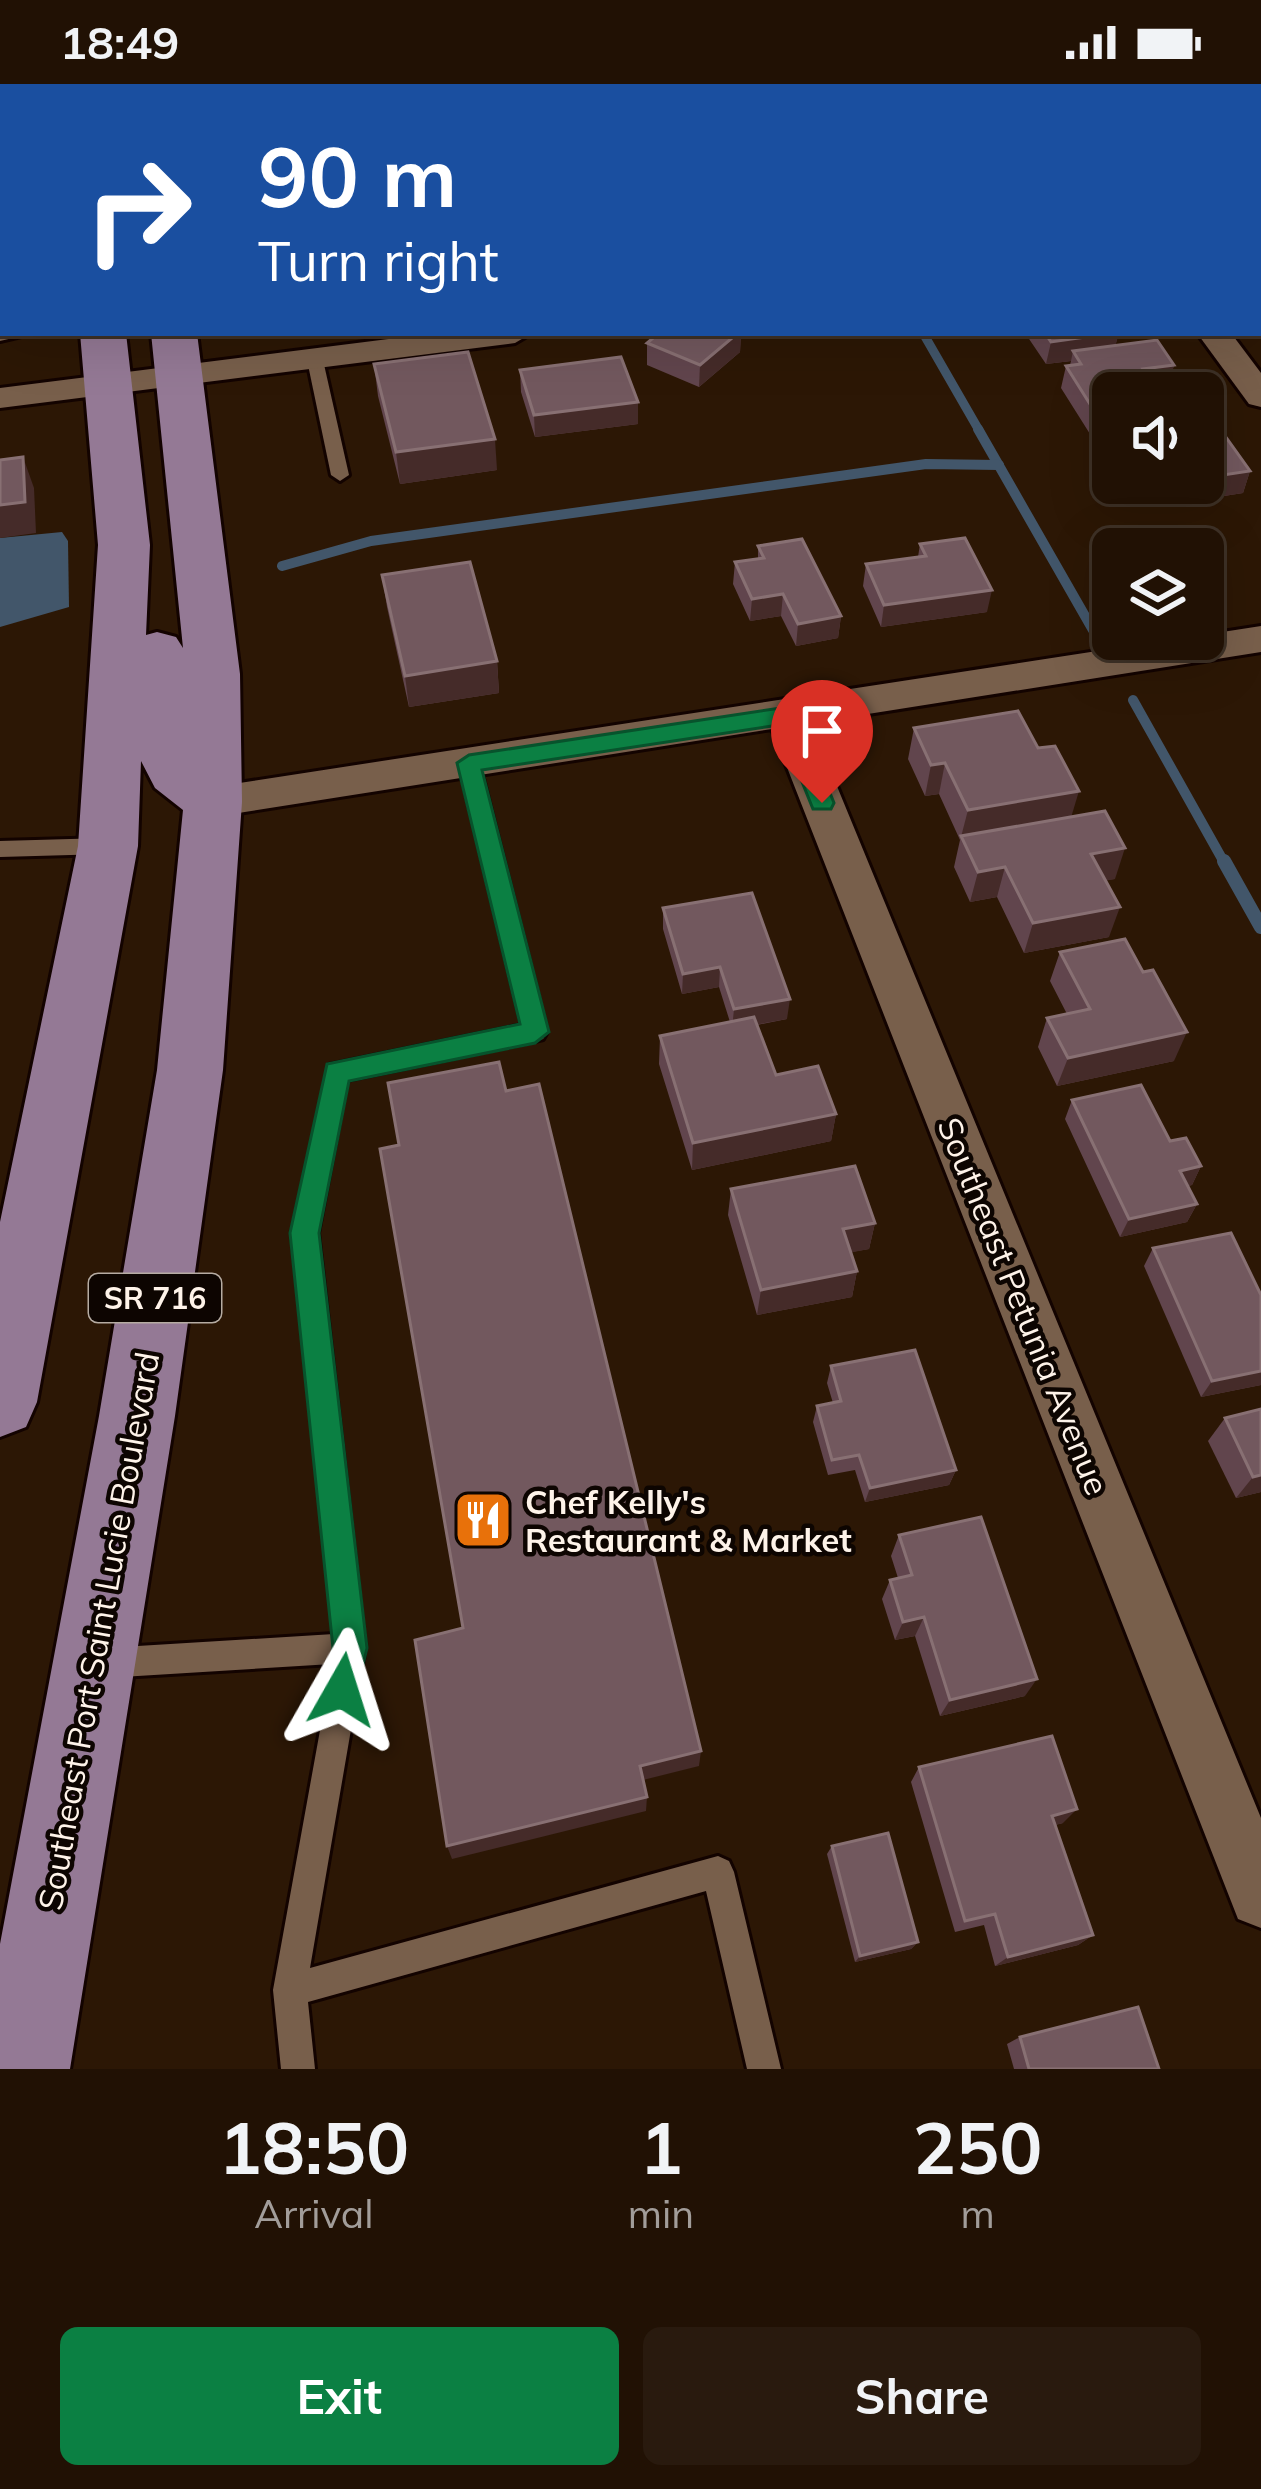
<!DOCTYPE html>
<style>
body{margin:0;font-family:Mulish,sans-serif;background:#291a0e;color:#f1f3f6;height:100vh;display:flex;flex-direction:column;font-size:45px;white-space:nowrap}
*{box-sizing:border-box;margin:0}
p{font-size:39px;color:#a29d9a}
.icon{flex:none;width:66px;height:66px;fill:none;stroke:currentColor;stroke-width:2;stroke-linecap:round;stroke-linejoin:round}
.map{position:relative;height:1985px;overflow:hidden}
.side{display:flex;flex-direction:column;background:#211104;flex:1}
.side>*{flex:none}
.banner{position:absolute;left:0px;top:0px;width:1263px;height:252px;box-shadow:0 12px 48px #0002,0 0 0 3px #3e3126;background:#1a4fa0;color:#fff;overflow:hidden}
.controls{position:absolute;left:1092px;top:288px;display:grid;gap:24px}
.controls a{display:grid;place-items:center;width:132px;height:132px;border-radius:18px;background:#211104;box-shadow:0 12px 48px #0002,0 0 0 3px #3e3126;font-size:60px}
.pin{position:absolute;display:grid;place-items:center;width:102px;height:102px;color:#fff;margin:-123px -51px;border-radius:50% 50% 50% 0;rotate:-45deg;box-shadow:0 0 12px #0007}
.pin .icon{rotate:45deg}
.me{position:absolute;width:132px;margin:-66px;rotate:6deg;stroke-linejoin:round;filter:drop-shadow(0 0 9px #0008)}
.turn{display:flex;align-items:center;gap:42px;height:252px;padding:0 60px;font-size:54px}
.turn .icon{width:156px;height:156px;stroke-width:2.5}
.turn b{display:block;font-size:84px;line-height:102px}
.eta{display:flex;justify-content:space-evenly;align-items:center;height:204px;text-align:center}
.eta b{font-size:72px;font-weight:700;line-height:84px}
.cta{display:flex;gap:24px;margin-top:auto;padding:24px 60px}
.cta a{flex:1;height:138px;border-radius:18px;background:#0b8043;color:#fff;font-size:48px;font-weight:700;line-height:138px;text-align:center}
.cta a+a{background:#291a0e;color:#f1f3f6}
.status{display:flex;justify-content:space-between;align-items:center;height:84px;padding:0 60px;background:#211104;direction:ltr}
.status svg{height:33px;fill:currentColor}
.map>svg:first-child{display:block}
.water{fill:#42566a}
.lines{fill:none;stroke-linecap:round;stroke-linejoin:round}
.stream-far2{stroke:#42566a;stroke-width:9}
.stream-far1{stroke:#42566a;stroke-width:10}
.stream{stroke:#42566a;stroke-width:14}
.service-casing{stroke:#130300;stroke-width:6}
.minor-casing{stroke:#130300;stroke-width:6}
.primary-casing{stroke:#130300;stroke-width:6}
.service{fill:#785f4b;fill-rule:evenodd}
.minor{fill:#785f4b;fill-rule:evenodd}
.primary{fill:#947995;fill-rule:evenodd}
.wall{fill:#61454d}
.shaded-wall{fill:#452b29}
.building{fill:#72585e;stroke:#887073;stroke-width:3}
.route{fill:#0b8043;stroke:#07532c;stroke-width:3}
.labels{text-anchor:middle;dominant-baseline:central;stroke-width:9;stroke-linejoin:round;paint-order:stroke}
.shield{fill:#0d0501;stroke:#b6aca3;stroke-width:3}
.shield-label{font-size:30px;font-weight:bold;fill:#fef3e9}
.street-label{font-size:33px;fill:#fef3e9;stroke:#0d0501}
.poi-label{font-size:33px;font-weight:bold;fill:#fef3e9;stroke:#0d0501;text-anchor:start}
</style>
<div class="status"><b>18:49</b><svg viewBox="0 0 49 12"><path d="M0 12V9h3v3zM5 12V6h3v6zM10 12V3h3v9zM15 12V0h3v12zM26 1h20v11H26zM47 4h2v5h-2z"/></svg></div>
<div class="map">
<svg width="1261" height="1985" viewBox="0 0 1261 1985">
<rect width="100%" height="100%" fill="#2c1705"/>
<!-- water -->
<polygon class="water" points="62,448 68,457 69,523 0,543 0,454"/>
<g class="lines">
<!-- stream-far2 -->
<polyline class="stream-far2" points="923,249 980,348"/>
<!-- stream-far1 -->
<g class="stream-far1">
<polyline points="978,345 1093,546"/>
<polyline points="282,482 371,457 926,380 999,381"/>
<polyline points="1133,616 1225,780"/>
</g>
<!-- stream -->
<polyline class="stream" points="1224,777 1261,843"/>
<!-- service casing -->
<g class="service-casing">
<g id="service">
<polygon points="0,247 3,249 34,249 0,257"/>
<polygon points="315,271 323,276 349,391 340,397 331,391 307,276"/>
<polygon points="469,672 479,679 547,948 543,955 535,957 347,996 318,1149 365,1564 310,1884 718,1772 729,1777 734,1788 781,1985 747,1985 706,1807 308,1918 315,1985 281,1985 273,1906 332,1580 105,1594 94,1590 90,1579 94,1568 105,1564 334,1550 292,1149 329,981 522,941 459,679"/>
<polygon points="106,754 117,762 106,770 0,773 0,757"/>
</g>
</g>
<!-- minor casing -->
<g class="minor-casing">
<g id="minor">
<polygon points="523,0 551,0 552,3 524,3"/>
<polygon points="1016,0 1044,0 1046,3 1018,3"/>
<rect x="0" y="64" width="3" height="18"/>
<polygon points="436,249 532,249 515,259 0,324 0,304"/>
<polygon points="1197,249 1231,249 1261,289 1261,323 1249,320"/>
<polygon points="1261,542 1261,568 811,639 1261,1734 1261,1844 1238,1835 1229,1812 772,645 213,733 198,729 192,718 198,707 213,703 1175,555 1203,555 1203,551"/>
</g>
</g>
<!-- primary casing -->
<g class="primary-casing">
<g id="primary">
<rect x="65" y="0" width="38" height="3"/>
<rect x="127" y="0" width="38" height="3"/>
<polygon points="80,249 126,249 150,461 146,551 157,548 176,553 183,564 151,249 197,249 240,590 242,718 223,986 175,1332 70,1985 0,1985 0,1860 99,1332 157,986 183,726 155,704 141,677 138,762 37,1318 26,1343 0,1353 0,1138 78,762 98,461"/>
</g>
</g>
<!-- service -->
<use href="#service" class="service"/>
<!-- minor -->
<use href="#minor" class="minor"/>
<!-- primary -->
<use href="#primary" class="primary"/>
</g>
<!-- wall -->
<g class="wall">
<rect x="385" y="0" width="87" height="3"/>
<polygon points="1101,0 1180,0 1179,3 1100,3"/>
<polygon points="653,249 741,249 740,268 699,303 647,281 647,259 653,254"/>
<polygon points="1025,249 1119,249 1115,262 1174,281 1168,303 1156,304 1090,350 1061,304 1066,282 1070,281 1071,277 1046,280"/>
<polygon points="374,280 497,386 400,400 378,312"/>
<polygon points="520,286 638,318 638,340 535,353 521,308"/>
<polygon points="1250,387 1243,409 1192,417 1180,399 1203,399"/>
<polygon points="920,460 987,528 881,543 863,502 866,480 918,473"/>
<polygon points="758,462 841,532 838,554 796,562 781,532 750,537 733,500 735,478 758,475"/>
<polygon points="382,491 497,577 499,609 409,623 387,523"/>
<polygon points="914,644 1071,733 1115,795 1105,796 1109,853 1024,869 997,813 970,818 954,783 960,756 939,710 925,712 908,675"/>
<polygon points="663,824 787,935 757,941 776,991 836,1030 831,1057 692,1086 659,980 660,952 730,938 719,903 682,910 663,845"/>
<polygon points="1060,868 1174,977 1057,1002 1038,963 1047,934 1067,930 1050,897"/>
<polygon points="1072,1016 1170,1057 1201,1082 1192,1101 1188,1102 1197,1120 1187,1138 1120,1153 1065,1035"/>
<polygon points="731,1105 875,1139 869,1165 851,1168 857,1187 852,1213 757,1231 728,1131"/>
<polygon points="1153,1164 1261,1211 1261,1301 1201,1313 1144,1182"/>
<polygon points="831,1282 956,1386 949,1401 865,1418 855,1386 828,1391 813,1338 817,1322 833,1319 827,1299"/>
<polygon points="1225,1334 1261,1408 1236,1414 1208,1357"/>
<polygon points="899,1451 1025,1612 940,1632 915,1552 895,1556 882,1515 890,1496 898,1494 891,1472"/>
<polygon points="919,1683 1063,1739 1055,1741 1093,1851 1078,1861 995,1882 984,1841 955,1848 911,1698"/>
<polygon points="832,1762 918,1858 911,1865 855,1878 827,1770"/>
<polygon points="1020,1953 1159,1985 1014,1985 1007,1960"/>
</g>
<!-- shaded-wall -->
<g class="shaded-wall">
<polygon points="0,0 20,0 19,3 3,3 3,18 0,18"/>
<polygon points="1118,0 1180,0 1179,3 1117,3"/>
<polygon points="0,140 3,140 3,162 0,163"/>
<polygon points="3,202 3,225 0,225 0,203"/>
<polygon points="738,249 741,249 740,268 699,303 700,281"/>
<polygon points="1119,249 1113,270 1073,267 1071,277 1046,280 1051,258"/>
<polygon points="1174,281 1168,303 1137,307 1143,285"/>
<polygon points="638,318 638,340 535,353 534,331"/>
<polygon points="1113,325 1113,346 1090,350 1095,328"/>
<polygon points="495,355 497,386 400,400 396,368"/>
<polygon points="23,373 34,404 36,449 0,454 0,421"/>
<polygon points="1250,387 1243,409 1192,417 1198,399 1203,399 1203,394"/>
<polygon points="992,506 987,528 881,543 884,521"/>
<polygon points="783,510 781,532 750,537 752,515"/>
<polygon points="841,532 838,554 796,562 798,540"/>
<polygon points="497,577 499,609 409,623 405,592"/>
<polygon points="945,679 939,710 925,712 931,681"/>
<polygon points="1079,707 1070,737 961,753 968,726"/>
<polygon points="1125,764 1115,795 1081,801 1091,770"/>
<polygon points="1005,783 997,813 970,818 978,788"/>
<polygon points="1120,823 1109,853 1024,869 1033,839"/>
<polygon points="720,883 719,903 682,910 683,890"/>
<polygon points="790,915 787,935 732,945 734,925"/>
<polygon points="1187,948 1174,977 1057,1002 1068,974"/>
<polygon points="836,1030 831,1057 692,1086 693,1059"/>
<polygon points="1201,1082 1192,1101 1171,1106 1180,1087"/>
<polygon points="1197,1120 1187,1138 1120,1153 1129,1135"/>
<polygon points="875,1139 869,1165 838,1171 843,1145"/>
<polygon points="857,1187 852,1213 757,1231 761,1206"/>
<polygon points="1261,1287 1261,1301 1201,1313 1212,1297"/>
<polygon points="956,1386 949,1401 865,1418 870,1404"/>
<polygon points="1261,1391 1261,1408 1236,1414 1253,1393"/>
<polygon points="924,1533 915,1552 895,1556 903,1538"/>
<polygon points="1037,1595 1025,1612 940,1632 950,1616"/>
<polygon points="701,1667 699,1682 639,1697 640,1682"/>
<polygon points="647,1713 646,1727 452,1775 447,1762"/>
<polygon points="1077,1725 1063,1739 1039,1745 1052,1732"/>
<polygon points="1093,1851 1078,1861 995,1882 1008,1873"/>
<polygon points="918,1858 911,1865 855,1878 860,1872"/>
</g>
<!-- building -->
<g class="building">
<polygon points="386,0 452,0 453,3 386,3"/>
<polygon points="615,0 673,0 674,3 617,3"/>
<polygon points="899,0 978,0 980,3 901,3"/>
<polygon points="3,100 3,140 0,140 0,101"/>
<polygon points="3,173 3,202 0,203 0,174"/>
<polygon points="659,249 738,249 700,281 647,259"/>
<polygon points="1045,249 1114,249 1051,258"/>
<polygon points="1157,256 1174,281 1143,285 1159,309 1113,309 1113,325 1095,328 1066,282 1081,280 1073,267"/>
<polygon points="468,268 495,355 396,368 374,280"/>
<polygon points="621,273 638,318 534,331 520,286"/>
<polygon points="1208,328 1250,387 1203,394 1203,329"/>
<polygon points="23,373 25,418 0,421 0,376"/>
<polygon points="965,454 992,506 884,521 866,480 926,472 920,460"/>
<polygon points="802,455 841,532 798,540 783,510 752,515 735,478 764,474 758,462"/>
<polygon points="470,478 497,577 405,592 382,491"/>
<polygon points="1018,627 1038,664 1055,662 1079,707 968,726 945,679 931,681 914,644"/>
<polygon points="1105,727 1125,764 1091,770 1120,823 1033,839 1005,783 978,788 961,752"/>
<polygon points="752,809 790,915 734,925 720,883 683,890 663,824"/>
<polygon points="1125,855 1143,888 1153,886 1187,948 1068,974 1047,934 1090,925 1060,868"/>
<polygon points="754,933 776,991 818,982 836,1030 693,1059 660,952"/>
<polygon points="499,978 506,1007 539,1000 701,1667 640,1682 647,1713 447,1762 415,1556 463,1544 380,1065 399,1061 388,999"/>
<polygon points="1141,1001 1170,1057 1186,1054 1201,1082 1180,1087 1197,1120 1129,1135 1072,1016"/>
<polygon points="855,1082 875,1139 843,1145 857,1187 761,1206 731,1105"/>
<polygon points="1231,1149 1261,1211 1261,1287 1212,1297 1153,1164"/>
<polygon points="915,1266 956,1386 870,1404 859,1371 832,1376 817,1322 841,1317 831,1282"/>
<polygon points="1261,1325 1261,1391 1253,1393 1225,1334"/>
<polygon points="981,1433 1037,1595 950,1616 924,1533 903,1538 890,1496 912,1491 899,1451"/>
<polygon points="1052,1652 1077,1725 1052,1732 1093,1851 1008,1873 995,1830 965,1837 919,1683"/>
<polygon points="888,1749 918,1858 860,1872 832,1762"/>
<polygon points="1138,1923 1159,1985 1029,1985 1020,1953"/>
</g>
<!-- route -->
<polygon class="route" points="787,623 799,632 834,719 831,725 813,725 779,641 482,686 549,948 535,959 349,997 319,1149 367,1564 354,1619 342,1624 330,1619 325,1606 333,1564 290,1149 327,980 520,940 457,679 469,671"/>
<!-- icons -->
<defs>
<g id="restaurant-square" transform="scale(3)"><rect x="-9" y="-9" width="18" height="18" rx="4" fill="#e8710a" stroke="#0d0501"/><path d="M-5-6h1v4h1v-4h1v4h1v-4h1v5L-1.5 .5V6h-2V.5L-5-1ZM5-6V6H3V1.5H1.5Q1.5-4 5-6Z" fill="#fff"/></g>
</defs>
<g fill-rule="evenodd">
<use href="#restaurant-square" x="483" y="1436"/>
</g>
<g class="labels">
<!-- shield labels -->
<rect class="shield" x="89" y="1190" width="132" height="48" rx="9"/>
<g class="shield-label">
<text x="155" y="1214">SR 716</text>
</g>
<!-- street labels -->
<g class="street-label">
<text transform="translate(1024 1222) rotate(68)">Southeast Petunia Avenue</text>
<text transform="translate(98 1547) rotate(-80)">Southeast Port Saint Lucie Boulevard</text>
</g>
<!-- poi labels -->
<g class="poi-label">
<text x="525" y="1417">Chef Kelly's<tspan x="525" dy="38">Restaurant &amp; Market</tspan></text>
</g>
</g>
</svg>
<div class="controls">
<a><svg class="icon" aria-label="sound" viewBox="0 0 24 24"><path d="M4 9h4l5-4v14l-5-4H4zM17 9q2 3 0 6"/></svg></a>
<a><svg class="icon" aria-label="layers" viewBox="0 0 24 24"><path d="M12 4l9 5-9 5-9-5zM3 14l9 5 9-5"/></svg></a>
</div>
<div class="pin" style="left:822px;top:719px;background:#d93025"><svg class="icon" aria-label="arrive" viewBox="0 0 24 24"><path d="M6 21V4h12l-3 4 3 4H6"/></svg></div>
<svg class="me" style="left:342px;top:1606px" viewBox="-20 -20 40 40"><path d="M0-17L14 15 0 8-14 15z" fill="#0b8043" stroke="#fff" stroke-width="4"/></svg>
<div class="banner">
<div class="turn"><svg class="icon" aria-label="right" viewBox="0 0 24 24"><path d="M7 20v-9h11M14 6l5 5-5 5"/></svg><div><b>90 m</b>Turn right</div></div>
</div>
</div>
<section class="side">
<div class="eta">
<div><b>18:50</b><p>Arrival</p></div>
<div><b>1</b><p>min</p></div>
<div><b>250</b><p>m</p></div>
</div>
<div class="cta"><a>Exit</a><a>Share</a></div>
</section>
